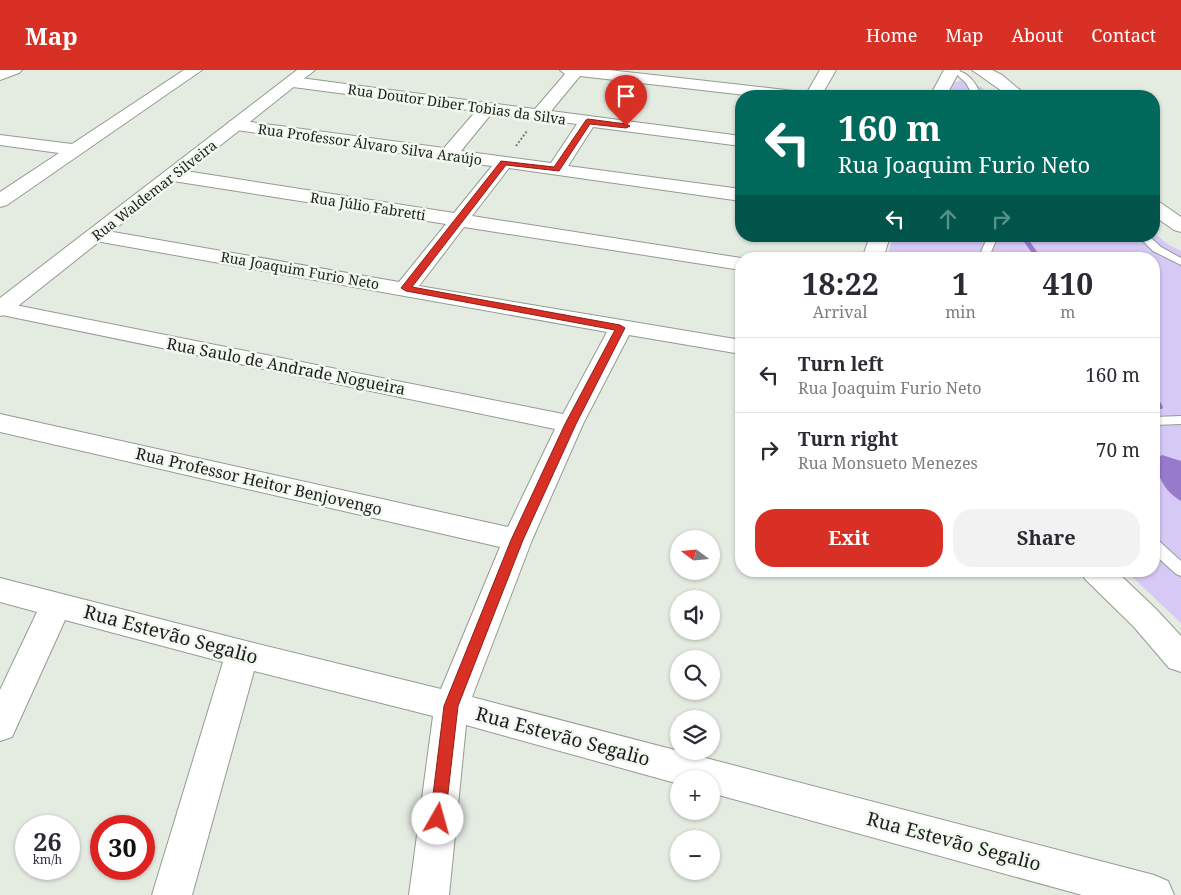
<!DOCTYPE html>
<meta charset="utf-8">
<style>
body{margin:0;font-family:"Noto Serif",serif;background:#f2f2f3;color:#2b2b33;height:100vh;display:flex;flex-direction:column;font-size:19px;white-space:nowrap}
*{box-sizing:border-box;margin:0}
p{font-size:16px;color:#7c7c81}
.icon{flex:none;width:28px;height:28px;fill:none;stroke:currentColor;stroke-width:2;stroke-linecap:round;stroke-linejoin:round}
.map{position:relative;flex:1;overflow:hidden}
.drawer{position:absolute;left:735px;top:182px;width:425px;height:325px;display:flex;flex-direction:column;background:#fff;border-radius:20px;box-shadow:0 1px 4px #0004}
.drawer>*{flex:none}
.banner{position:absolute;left:735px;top:20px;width:425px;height:152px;border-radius:20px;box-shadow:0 1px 4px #0004;background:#00695c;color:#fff;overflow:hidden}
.needle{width:32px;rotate:286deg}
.tools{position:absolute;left:670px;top:460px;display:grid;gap:10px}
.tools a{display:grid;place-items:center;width:50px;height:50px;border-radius:50%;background:#fff;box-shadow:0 1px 4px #0004;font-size:25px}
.speed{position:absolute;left:15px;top:745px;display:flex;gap:10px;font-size:25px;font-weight:700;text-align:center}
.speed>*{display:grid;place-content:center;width:65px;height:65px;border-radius:50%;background:#fff;box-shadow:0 1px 4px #0004;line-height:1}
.speed small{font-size:12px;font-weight:400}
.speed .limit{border:8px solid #d22;background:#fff;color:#111}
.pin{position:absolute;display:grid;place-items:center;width:42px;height:42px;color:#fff;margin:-51px -21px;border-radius:50% 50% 50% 0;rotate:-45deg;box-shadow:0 0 5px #0007}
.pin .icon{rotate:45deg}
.me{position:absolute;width:55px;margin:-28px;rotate:7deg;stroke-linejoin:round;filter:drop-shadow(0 0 4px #0008)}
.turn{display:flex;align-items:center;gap:18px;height:105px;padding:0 20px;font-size:22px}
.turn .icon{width:65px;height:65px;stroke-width:2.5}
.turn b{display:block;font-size:35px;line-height:42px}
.lanes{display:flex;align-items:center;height:48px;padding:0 20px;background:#0003;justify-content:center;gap:25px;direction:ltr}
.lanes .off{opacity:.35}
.eta{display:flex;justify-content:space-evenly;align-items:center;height:85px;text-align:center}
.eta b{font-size:30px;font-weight:700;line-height:35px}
.primary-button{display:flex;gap:10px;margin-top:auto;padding:10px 20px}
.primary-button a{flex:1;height:58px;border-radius:20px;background:#d93025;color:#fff;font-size:20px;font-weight:700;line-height:58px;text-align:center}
.primary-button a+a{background:#f2f2f3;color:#2b2b33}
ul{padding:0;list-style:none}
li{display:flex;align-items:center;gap:15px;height:75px;padding:0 20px;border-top:1px solid #e1e1e2}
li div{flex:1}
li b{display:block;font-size:19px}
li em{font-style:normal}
header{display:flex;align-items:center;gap:30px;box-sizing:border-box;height:70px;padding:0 25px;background:#d93025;color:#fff}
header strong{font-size:24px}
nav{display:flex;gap:28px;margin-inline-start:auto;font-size:18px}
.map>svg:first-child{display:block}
.green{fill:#d7c9f6}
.water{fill:#977acc}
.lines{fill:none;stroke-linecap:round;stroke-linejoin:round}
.stream{fill:#977acc;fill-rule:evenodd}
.lane-casing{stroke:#949b92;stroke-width:2}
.street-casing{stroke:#949b92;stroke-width:2}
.secondary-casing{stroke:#949b92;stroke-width:2}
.path{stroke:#797e78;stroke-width:2;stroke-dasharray:2 2;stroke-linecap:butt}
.lane{fill:#fff;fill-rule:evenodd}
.street{fill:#fff;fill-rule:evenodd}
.secondary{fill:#fff;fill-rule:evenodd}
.route{fill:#d93025;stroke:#8d1f18}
.labels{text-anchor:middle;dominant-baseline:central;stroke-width:5;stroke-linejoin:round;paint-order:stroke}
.far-street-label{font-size:14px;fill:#1c1e1b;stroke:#f1f8ef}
.street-label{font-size:16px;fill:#1c1e1b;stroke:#f1f8ef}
.near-street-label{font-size:19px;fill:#1c1e1b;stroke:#f1f8ef}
</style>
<header>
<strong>Map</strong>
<nav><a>Home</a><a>Map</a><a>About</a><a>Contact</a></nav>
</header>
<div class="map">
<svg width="1181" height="825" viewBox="0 0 1181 825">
<rect width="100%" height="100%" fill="#e4ebe1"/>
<!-- green -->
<g class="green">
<polygon points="964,10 981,17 993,26 948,26 953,13"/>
<polygon points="1154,163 1169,175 1181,181 1181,553 1126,501 1154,501 1154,189 886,189 894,166 1154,166"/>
</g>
<!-- water -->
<path class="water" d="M 1162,385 L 1181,391 L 1181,431 C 1164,421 1159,408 1154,390 Z"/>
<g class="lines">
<!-- stream -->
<g class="stream">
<polygon points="1020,166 1026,166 1042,189 1036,189"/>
<path d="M 1154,327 C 1158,328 1161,333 1163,337 L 1162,339 L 1158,339 L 1154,333 Z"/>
</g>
<!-- lane casing -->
<g class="lane-casing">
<g id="lane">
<path d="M 952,0 C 967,0 977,13 981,26 L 973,26 L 966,13 Z"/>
<polygon points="988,166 998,166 988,189 978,189"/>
<polygon points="1138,166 1149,166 1161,177 1181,188 1181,195 1153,181"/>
<polygon points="1181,346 1181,354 1154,355 1154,347"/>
<polygon points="1154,470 1159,471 1181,491 1181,506 1176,504 1154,484"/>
</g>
</g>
<!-- street casing -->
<g class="street-casing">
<g id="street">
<polygon points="184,0 202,0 7,135 0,137 0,122 59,83 0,75 0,65 72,74"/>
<path d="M 560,0 L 609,0 L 794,21 L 800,23 L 802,26 L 754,26 L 580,6 L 551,41 L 741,66 L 741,76 L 593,57 L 568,96 L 741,119 L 741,131 L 509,98 L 472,146 L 741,188 L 745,189 L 741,189 L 741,200 L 464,157 L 419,216 L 741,270 L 741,284 L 629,265 L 583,354 L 532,470 L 472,627 L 1154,805 L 1168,811 L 1174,825 L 1082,825 L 711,723 L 711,709 L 679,709 L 679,714 L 466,655 L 449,825 L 409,825 L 433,646 L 254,601 L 192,825 L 152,825 L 223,592 L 65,550 L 12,667 L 0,671 L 0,620 L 37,542 L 0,532 L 0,508 L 242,570 L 441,619 L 500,477 L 0,362 L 0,344 L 508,457 L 555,359 L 2,245 L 0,244 L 0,232 L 563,344 L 607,262 L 96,171 L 89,169 L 86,165 L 89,161 L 96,159 L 399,212 L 446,154 L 173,111 L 166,109 L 164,105 L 166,101 L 173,99 L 454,143 L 492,96 L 236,60 L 230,59 L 227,55 L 230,51 L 236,50 L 444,78 L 476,41 L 293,17 L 287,15 L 285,12 L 287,9 L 293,7 L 535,39 L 565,4 ZM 492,43 L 577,54 L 551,93 L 461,81 Z"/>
<polygon points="820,0 836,0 821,26 805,26"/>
<polygon points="972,0 992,0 1002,5 1027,26 1009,26"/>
<polygon points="1154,131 1161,133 1181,147 1181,162 1174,160 1154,146"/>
</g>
</g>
<!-- secondary casing -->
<g class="secondary-casing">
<g id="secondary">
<polygon points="0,0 22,0 19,3 0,10"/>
<polygon points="297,0 315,0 8,244 0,246 0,228"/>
<polygon points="944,0 960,0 946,26 930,26"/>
<polygon points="870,166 890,166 883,189 862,189"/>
<polygon points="1081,501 1116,501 1156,539 1181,566 1181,602 1169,598 1134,557 1085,509"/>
</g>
</g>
<!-- path -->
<polyline class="path" points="516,76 527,61"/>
<!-- lane -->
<use href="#lane" class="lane"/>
<!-- street -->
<use href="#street" class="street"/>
<!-- secondary -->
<use href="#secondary" class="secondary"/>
</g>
<!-- route -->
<polygon class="route" points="588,49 626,54 630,56 626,58 590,54 559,101 506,95 412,217 620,255 625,258 576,354 523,470 458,636 445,749 443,755 438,757 432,755 430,749 444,636 511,470 565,354 615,260 406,221 401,218 501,91 554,97 586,50"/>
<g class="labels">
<!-- far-street labels -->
<g class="far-street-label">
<text transform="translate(457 34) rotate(8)">Rua Doutor Diber Tobias da Silva</text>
<text transform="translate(370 74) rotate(8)">Rua Professor Álvaro Silva Araújo</text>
<text transform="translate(154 120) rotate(-38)">Rua Waldemar Silveira</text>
<text transform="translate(368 136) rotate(9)">Rua Júlio Fabretti</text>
<text transform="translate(300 200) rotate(10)">Rua Joaquim Furio Neto</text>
</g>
<!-- street labels -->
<g class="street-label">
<text transform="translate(286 296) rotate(11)">Rua Saulo de Andrade Nogueira</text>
<text transform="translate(259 411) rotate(13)">Rua Professor Heitor Benjovengo</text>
</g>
<!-- near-street labels -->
<g class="near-street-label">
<text transform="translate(171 564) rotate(15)">Rua Estevão Segalio</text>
<text transform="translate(563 666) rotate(15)">Rua Estevão Segalio</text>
<text transform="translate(954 771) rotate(15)">Rua Estevão Segalio</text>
</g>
</g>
</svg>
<div class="tools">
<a><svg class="needle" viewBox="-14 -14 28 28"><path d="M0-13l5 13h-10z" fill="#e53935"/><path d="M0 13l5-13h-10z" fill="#7c7c81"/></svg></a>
<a><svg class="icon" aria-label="sound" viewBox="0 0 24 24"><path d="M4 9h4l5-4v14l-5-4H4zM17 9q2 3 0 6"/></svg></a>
<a><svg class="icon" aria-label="search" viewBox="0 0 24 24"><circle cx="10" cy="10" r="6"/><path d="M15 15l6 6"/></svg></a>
<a><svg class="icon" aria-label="layers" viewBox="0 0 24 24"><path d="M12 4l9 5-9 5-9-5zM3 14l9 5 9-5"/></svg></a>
<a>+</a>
<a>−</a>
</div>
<div class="speed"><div>26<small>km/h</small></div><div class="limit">30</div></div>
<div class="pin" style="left:626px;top:56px;background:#d93025"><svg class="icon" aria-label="arrive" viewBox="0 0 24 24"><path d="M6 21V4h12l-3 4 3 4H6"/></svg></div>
<svg class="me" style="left:438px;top:749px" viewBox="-20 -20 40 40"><circle r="19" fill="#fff"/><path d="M0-13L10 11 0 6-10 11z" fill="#d93025"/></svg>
<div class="banner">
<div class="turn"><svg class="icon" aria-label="left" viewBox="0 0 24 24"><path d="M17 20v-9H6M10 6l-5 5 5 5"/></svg><div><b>160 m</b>Rua Joaquim Furio Neto</div></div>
<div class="lanes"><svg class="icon" aria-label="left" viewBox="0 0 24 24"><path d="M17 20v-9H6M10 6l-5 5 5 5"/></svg><svg class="icon off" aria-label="ahead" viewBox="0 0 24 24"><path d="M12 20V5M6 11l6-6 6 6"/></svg><svg class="icon off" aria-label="right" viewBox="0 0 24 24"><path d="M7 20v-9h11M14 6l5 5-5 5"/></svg></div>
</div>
<section class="drawer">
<div class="eta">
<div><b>18:22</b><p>Arrival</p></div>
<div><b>1</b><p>min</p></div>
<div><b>410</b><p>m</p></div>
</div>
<ul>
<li><svg class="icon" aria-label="left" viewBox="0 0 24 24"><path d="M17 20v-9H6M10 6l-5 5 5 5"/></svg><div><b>Turn left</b><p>Rua Joaquim Furio Neto</p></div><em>160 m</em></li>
<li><svg class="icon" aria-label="right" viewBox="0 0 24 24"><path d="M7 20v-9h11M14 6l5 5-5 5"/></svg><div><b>Turn right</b><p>Rua Monsueto Menezes</p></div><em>70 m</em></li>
</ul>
<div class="primary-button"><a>Exit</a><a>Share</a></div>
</section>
</div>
